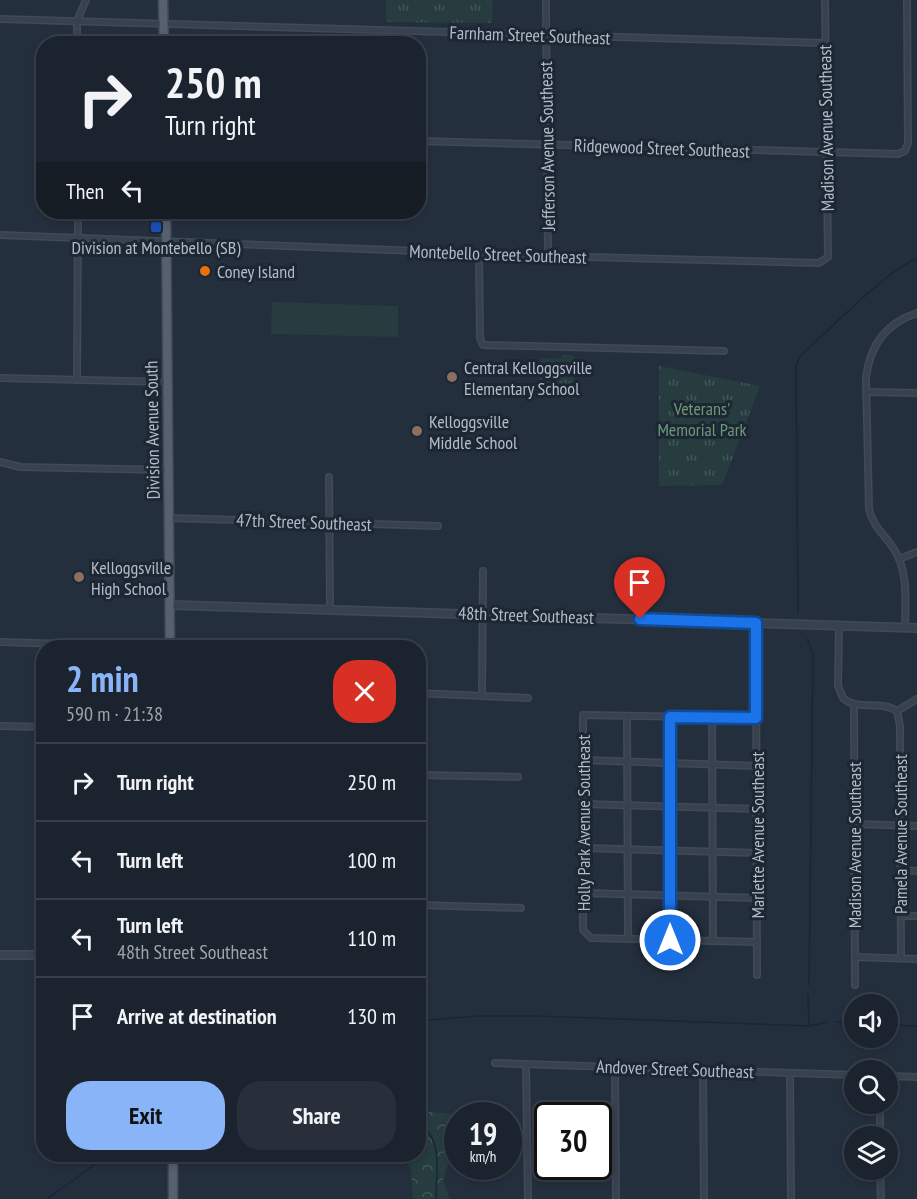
<!DOCTYPE html>
<meta charset="utf-8">
<style>
body{margin:0;font-family:"PT Sans Narrow",sans-serif;background:#282f3a;color:#f1f3f6;height:100vh;display:flex;flex-direction:column;font-size:22px;white-space:nowrap}
*{box-sizing:border-box;margin:0}
p{font-size:20px;color:#a0a4aa}
.icon{flex:none;width:33px;height:33px;fill:none;stroke:currentColor;stroke-width:2;stroke-linecap:round;stroke-linejoin:round}
.map{position:relative;flex:1;overflow:hidden}
.side{position:absolute;left:36px;top:640px;width:390px;height:522px;display:flex;flex-direction:column;background:#1b232e;border-radius:24px;box-shadow:0 3px 9px #0003,0 0 0 2px #39404a}
.side>*{flex:none}
.banner{position:absolute;left:36px;top:36px;width:390px;height:183px;border-radius:24px;box-shadow:0 3px 9px #0003,0 0 0 2px #39404a;background:#1b232e;color:#f1f3f6;overflow:hidden}
.controls{position:absolute;left:844px;top:994px;display:grid;gap:12px}
.controls a{display:grid;place-items:center;width:54px;height:54px;border-radius:50%;background:#1b232e;box-shadow:0 3px 9px #0003,0 0 0 2px #39404a;font-size:30px}
.speed{position:absolute;left:444px;top:1102px;display:flex;gap:12px;font-size:30px;font-weight:700;text-align:center}
.speed>*{display:grid;place-content:center;width:78px;height:78px;border-radius:50%;background:#1b232e;box-shadow:0 3px 9px #0003,0 0 0 2px #39404a;line-height:1}
.speed small{font-size:15px;font-weight:400}
.speed .limit{border:3px solid #111;border-radius:9px;background:#fff;color:#111}
.pin{position:absolute;display:grid;place-items:center;width:51px;height:51px;color:#fff;margin:-62px -26px;border-radius:50% 50% 50% 0;rotate:-45deg;box-shadow:0 0 6px #0007}
.pin .icon{rotate:45deg}
.me{position:absolute;width:66px;margin:-33px;rotate:0deg;stroke-linejoin:round;filter:drop-shadow(0 0 4px #0008)}
.turn{display:flex;align-items:center;gap:21px;height:126px;padding:0 30px;font-size:27px}
.turn .icon{width:78px;height:78px;stroke-width:2.5}
.turn b{display:block;font-size:42px;line-height:51px}
.then{display:flex;align-items:center;height:57px;padding:0 30px;background:#0003;gap:12px;font-size:22px}
.round{display:grid;place-items:center;flex:none;width:63px;height:63px;border-radius:24px;background:#282f3a}
.overview{display:flex;align-items:center;justify-content:space-between;height:102px;padding:0 30px}
h1{font-size:36px;font-weight:800;line-height:45px;color:#8ab4f8}
.primary-button{display:flex;gap:12px;margin-top:auto;padding:12px 30px}
.primary-button a{flex:1;height:69px;border-radius:24px;background:#8ab4f8;color:#111;font-size:24px;font-weight:800;line-height:69px;text-align:center}
.primary-button a+a{background:#282f3a;color:#f1f3f6}
ul{padding:0;list-style:none}
li{display:flex;align-items:center;gap:18px;height:78px;padding:0 30px;border-top:2px solid #39404a}
li div{flex:1}
li b{display:block;font-size:22px}
li em{font-style:normal}
.map>svg:first-child{display:block}
.forest{fill:url(#forest-crowns)}
.park{fill:url(#park-tufts)}
.pitch{fill:#263c3f}
.lines{fill:none;stroke-linecap:round;stroke-linejoin:round}
.stream{stroke:#17263c;stroke-width:1.5}
.minor-casing{stroke:#414a57;stroke-width:8}
.tertiary-casing{stroke:#414a57;stroke-width:10}
.primary-casing{stroke:#414a57;stroke-width:11}
.minor{stroke:#38414e;stroke-width:5}
.tertiary{stroke:#38414e;stroke-width:7}
.primary{stroke:#56606e;stroke-width:8}
.route-casing{stroke:#114b97;stroke-width:15}
.route{stroke:#1a73e8;stroke-width:10}
.transit-dot{fill:#1a4fb4;stroke:#1d2633;stroke-width:2}
.food-dot{fill:#e8710a;stroke:#1d2633;stroke-width:2}
.education-dot{fill:#8d6e63;stroke:#1d2633;stroke-width:2}
.labels{text-anchor:middle;dominant-baseline:central;stroke-width:6;stroke-linejoin:round;paint-order:stroke}
.street-label{font-size:18px;fill:#b4bcc9;stroke:#1d2633}
.poi-label{font-size:18px;fill:#b4bcc9;stroke:#1d2633;text-anchor:start}
.park-label{font-size:18px;fill:#6b9a76;stroke:#1d2633}
</style>
<div class="map">
<svg width="917" height="1199" viewBox="0 0 917 1199">
<defs>
<pattern id="forest-crowns" width="20" height="18" patternUnits="userSpaceOnUse" patternTransform="scale(1.5)"><rect width="20" height="18" fill="#263c3f"/><path d="M2 6a3 3 0 1 1 6 0M12 15a3 3 0 1 1 6 0" fill="none" stroke="#435659"/></pattern>
<pattern id="park-tufts" width="24" height="20" patternUnits="userSpaceOnUse" patternTransform="scale(1.5)"><rect width="24" height="20" fill="#263c3f"/><path d="M3 7l-1-3M5 7V3M7 7l1-3M15 17l-1-3M17 17v-4M19 17l1-3" fill="none" stroke="#435659"/></pattern>
</defs>
<rect width="100%" height="100%" fill="#242f3e"/>
<!-- forest -->
<polygon class="forest" points="419,1111 467,1115 458,1116 457,1146 452,1151 443,1180 450,1199 413,1199 411,1169 402,1155 418,1155"/>
<!-- park -->
<g class="park">
<polygon points="386,0 493,0 492,23 386,22"/>
<polygon points="562,355 575,356 574,398 539,397 541,358 561,359"/>
<polygon points="659,366 760,386 722,485 659,486"/>
</g>
<!-- pitch -->
<polygon class="pitch" points="272,302 398,306 398,337 271,334"/>
<g class="lines">
<!-- stream -->
<g class="stream">
<path d="M 798,613 L 796,365 L 800,356 C 824,335 891,266 917,259"/>
<polyline points="807,639 813,653 809,985"/>
<polyline points="808,995 809,1026"/>
<polyline points="418,1021 477,1016 537,1016 809,1026 828,1022"/>
<polyline points="836,1022 855,1022"/>
<polyline points="888,1025 917,1026"/>
<path d="M 418,1124 C 444,1136 436,1176 436,1199"/>
<polyline points="47,1199 108,1155"/>
</g>
<!-- minor casing -->
<g class="minor-casing">
<g id="minor">
<polyline points="546,0 548,256"/>
<polyline points="0,19 825,43"/>
<polyline points="77,44 77,21 86,0"/>
<polyline points="418,141 898,154 905,151 908,143 907,0"/>
<polyline points="0,235 548,256 819,263 828,257 825,0"/>
<polyline points="479,253 480,338 483,345 724,351"/>
<polyline points="0,378 168,382"/>
<polyline points="77,380 78,212"/>
<polyline points="866,392 917,393"/>
<polyline points="0,462 20,467 169,470"/>
<polyline points="329,477 330,609"/>
<polyline points="169,518 438,526"/>
<polyline points="899,559 917,552"/>
<polyline points="756,623 757,975"/>
<path d="M 839,626 L 838,686 L 843,698 C 857,711 881,700 897,711 L 917,699"/>
<path d="M 905,628 C 905,601 909,573 894,549 C 885,535 873,527 869,509 L 866,377 C 870,345 886,323 917,313"/>
<polyline points="0,642 170,647"/>
<polyline points="418,693 528,698"/>
<polyline points="482,696 483,571"/>
<polyline points="854,704 855,985"/>
<polyline points="897,711 900,726 901,958"/>
<polyline points="627,716 628,939"/>
<polyline points="712,718 713,941"/>
<polyline points="756,718 583,715 583,930 591,938 757,942"/>
<polyline points="0,726 44,727"/>
<polyline points="583,760 757,766"/>
<polyline points="418,775 518,777"/>
<polyline points="583,804 757,809"/>
<polyline points="855,824 917,826"/>
<polyline points="583,848 757,853"/>
<polyline points="900,870 917,871"/>
<polyline points="583,893 757,898"/>
<polyline points="418,905 521,908"/>
<polyline points="901,916 917,916"/>
<polyline points="42,927 44,790"/>
<polyline points="670,940 670,717"/>
<polyline points="855,957 917,959"/>
<polyline points="495,1063 855,1075"/>
<polyline points="526,1064 528,1199"/>
<polyline points="615,1067 616,1199"/>
<polyline points="703,1070 704,1199"/>
<polyline points="790,1073 791,1199"/>
<polyline points="888,1076 917,1077"/>
<polyline points="880,1137 880,1104"/>
<polyline points="880,1170 881,1199"/>
</g>
</g>
<!-- tertiary casing -->
<g class="tertiary-casing">
<g id="tertiary">
<polyline points="171,605 917,628"/>
<polyline points="0,955 44,955"/>
</g>
</g>
<!-- primary casing -->
<g class="primary-casing">
<g id="primary">
<polyline points="163,0 164,44"/>
<polyline points="166,212 170,648"/>
<polyline points="173,1155 173,1199"/>
</g>
</g>
<!-- minor -->
<use href="#minor" class="minor"/>
<!-- tertiary -->
<use href="#tertiary" class="tertiary"/>
<!-- primary -->
<use href="#primary" class="primary"/>
</g>
<g class="lines">
<!-- route casing -->
<g class="route-casing">
<polyline id="route" points="640,619 756,623 756,718 670,717 670,940"/>
</g>
<!-- route -->
<use href="#route" class="route"/>
</g>
<!-- markers -->
<rect class="transit-dot" x="150" y="221" width="12" height="12" rx="3"/>
<circle class="food-dot" cx="205" cy="271" r="6"/>
<g class="education-dot">
<circle cx="452" cy="377" r="6"/>
<circle cx="417" cy="431" r="6"/>
<circle cx="79" cy="577" r="6"/>
</g>
<g class="labels">
<!-- street labels -->
<g class="street-label">
<text transform="translate(530 35) rotate(2)">Farnham Street Southeast</text>
<text transform="translate(826 128) rotate(-91)">Madison Avenue Southeast</text>
<text transform="translate(547 146) rotate(-91)">Jefferson Avenue Southeast</text>
<text transform="translate(662 148) rotate(2)">Ridgewood Street Southeast</text>
<text transform="translate(498 254) rotate(2)">Montebello Street Southeast</text>
<text transform="translate(152 430) rotate(-91)">Division Avenue South</text>
<text transform="translate(304 522) rotate(2)">47th Street Southeast</text>
<text transform="translate(526 615) rotate(2)">48th Street Southeast</text>
<text transform="translate(583 823) rotate(-90)">Holly Park Avenue Southeast</text>
<text transform="translate(900 834) rotate(-90)">Pamela Avenue Southeast</text>
<text transform="translate(757 835) rotate(-90)">Marlette Avenue Southeast</text>
<text transform="translate(854 845) rotate(-90)">Madison Avenue Southeast</text>
<text transform="translate(675 1069) rotate(2)">Andover Street Southeast</text>
</g>
<!-- poi labels -->
<g class="poi-label">
<text x="156" y="247" text-anchor="middle">Division at Montebello (SB)</text>
<text x="217" y="271">Coney Island</text>
<text x="464" y="367">Central Kelloggsville<tspan x="464" dy="21">Elementary School</tspan></text>
<text x="429" y="421">Kelloggsville<tspan x="429" dy="21">Middle School</tspan></text>
<text x="91" y="567">Kelloggsville<tspan x="91" dy="21">High School</tspan></text>
</g>
<!-- park labels -->
<g class="park-label">
<text x="702" y="408">Veterans'<tspan x="702" dy="21">Memorial Park</tspan></text>
</g>
</g>
</svg>
<div class="controls">
<a><svg class="icon" aria-label="sound" viewBox="0 0 24 24"><path d="M4 9h4l5-4v14l-5-4H4zM17 9q2 3 0 6"/></svg></a>
<a><svg class="icon" aria-label="search" viewBox="0 0 24 24"><circle cx="10" cy="10" r="6"/><path d="M15 15l6 6"/></svg></a>
<a><svg class="icon" aria-label="layers" viewBox="0 0 24 24"><path d="M12 4l9 5-9 5-9-5zM3 14l9 5 9-5"/></svg></a>
</div>
<div class="speed"><div>19<small>km/h</small></div><div class="limit">30</div></div>
<div class="pin" style="left:640px;top:619px;background:#d93025"><svg class="icon" aria-label="arrive" viewBox="0 0 24 24"><path d="M6 21V4h12l-3 4 3 4H6"/></svg></div>
<svg class="me" style="left:670px;top:940px" viewBox="-20 -20 40 40"><circle r="17" fill="#1a73e8" stroke="#fff" stroke-width="3"/><path d="M0-11L8 9 0 5-8 9z" fill="#fff"/></svg>
<div class="banner">
<div class="turn"><svg class="icon" aria-label="right" viewBox="0 0 24 24"><path d="M7 20v-9h11M14 6l5 5-5 5"/></svg><div><b>250 m</b>Turn right</div></div>
<div class="then">Then<svg class="icon" aria-label="left" viewBox="0 0 24 24"><path d="M17 20v-9H6M10 6l-5 5 5 5"/></svg></div>
</div>
<section class="side">
<div class="overview"><div><h1>2 min</h1><p>590 m · 21:38</p></div><a class="round" style="background:#d93025;color:#fff"><svg class="icon" aria-label="close" viewBox="0 0 24 24"><path d="M6 6l12 12M18 6L6 18"/></svg></a></div>
<ul>
<li><svg class="icon" aria-label="right" viewBox="0 0 24 24"><path d="M7 20v-9h11M14 6l5 5-5 5"/></svg><div><b>Turn right</b></div><em>250 m</em></li>
<li><svg class="icon" aria-label="left" viewBox="0 0 24 24"><path d="M17 20v-9H6M10 6l-5 5 5 5"/></svg><div><b>Turn left</b></div><em>100 m</em></li>
<li><svg class="icon" aria-label="left" viewBox="0 0 24 24"><path d="M17 20v-9H6M10 6l-5 5 5 5"/></svg><div><b>Turn left</b><p>48th Street Southeast</p></div><em>110 m</em></li>
<li><svg class="icon" aria-label="arrive" viewBox="0 0 24 24"><path d="M6 21V4h12l-3 4 3 4H6"/></svg><div><b>Arrive at destination</b></div><em>130 m</em></li>
</ul>
<div class="primary-button"><a>Exit</a><a>Share</a></div>
</section>
</div>
